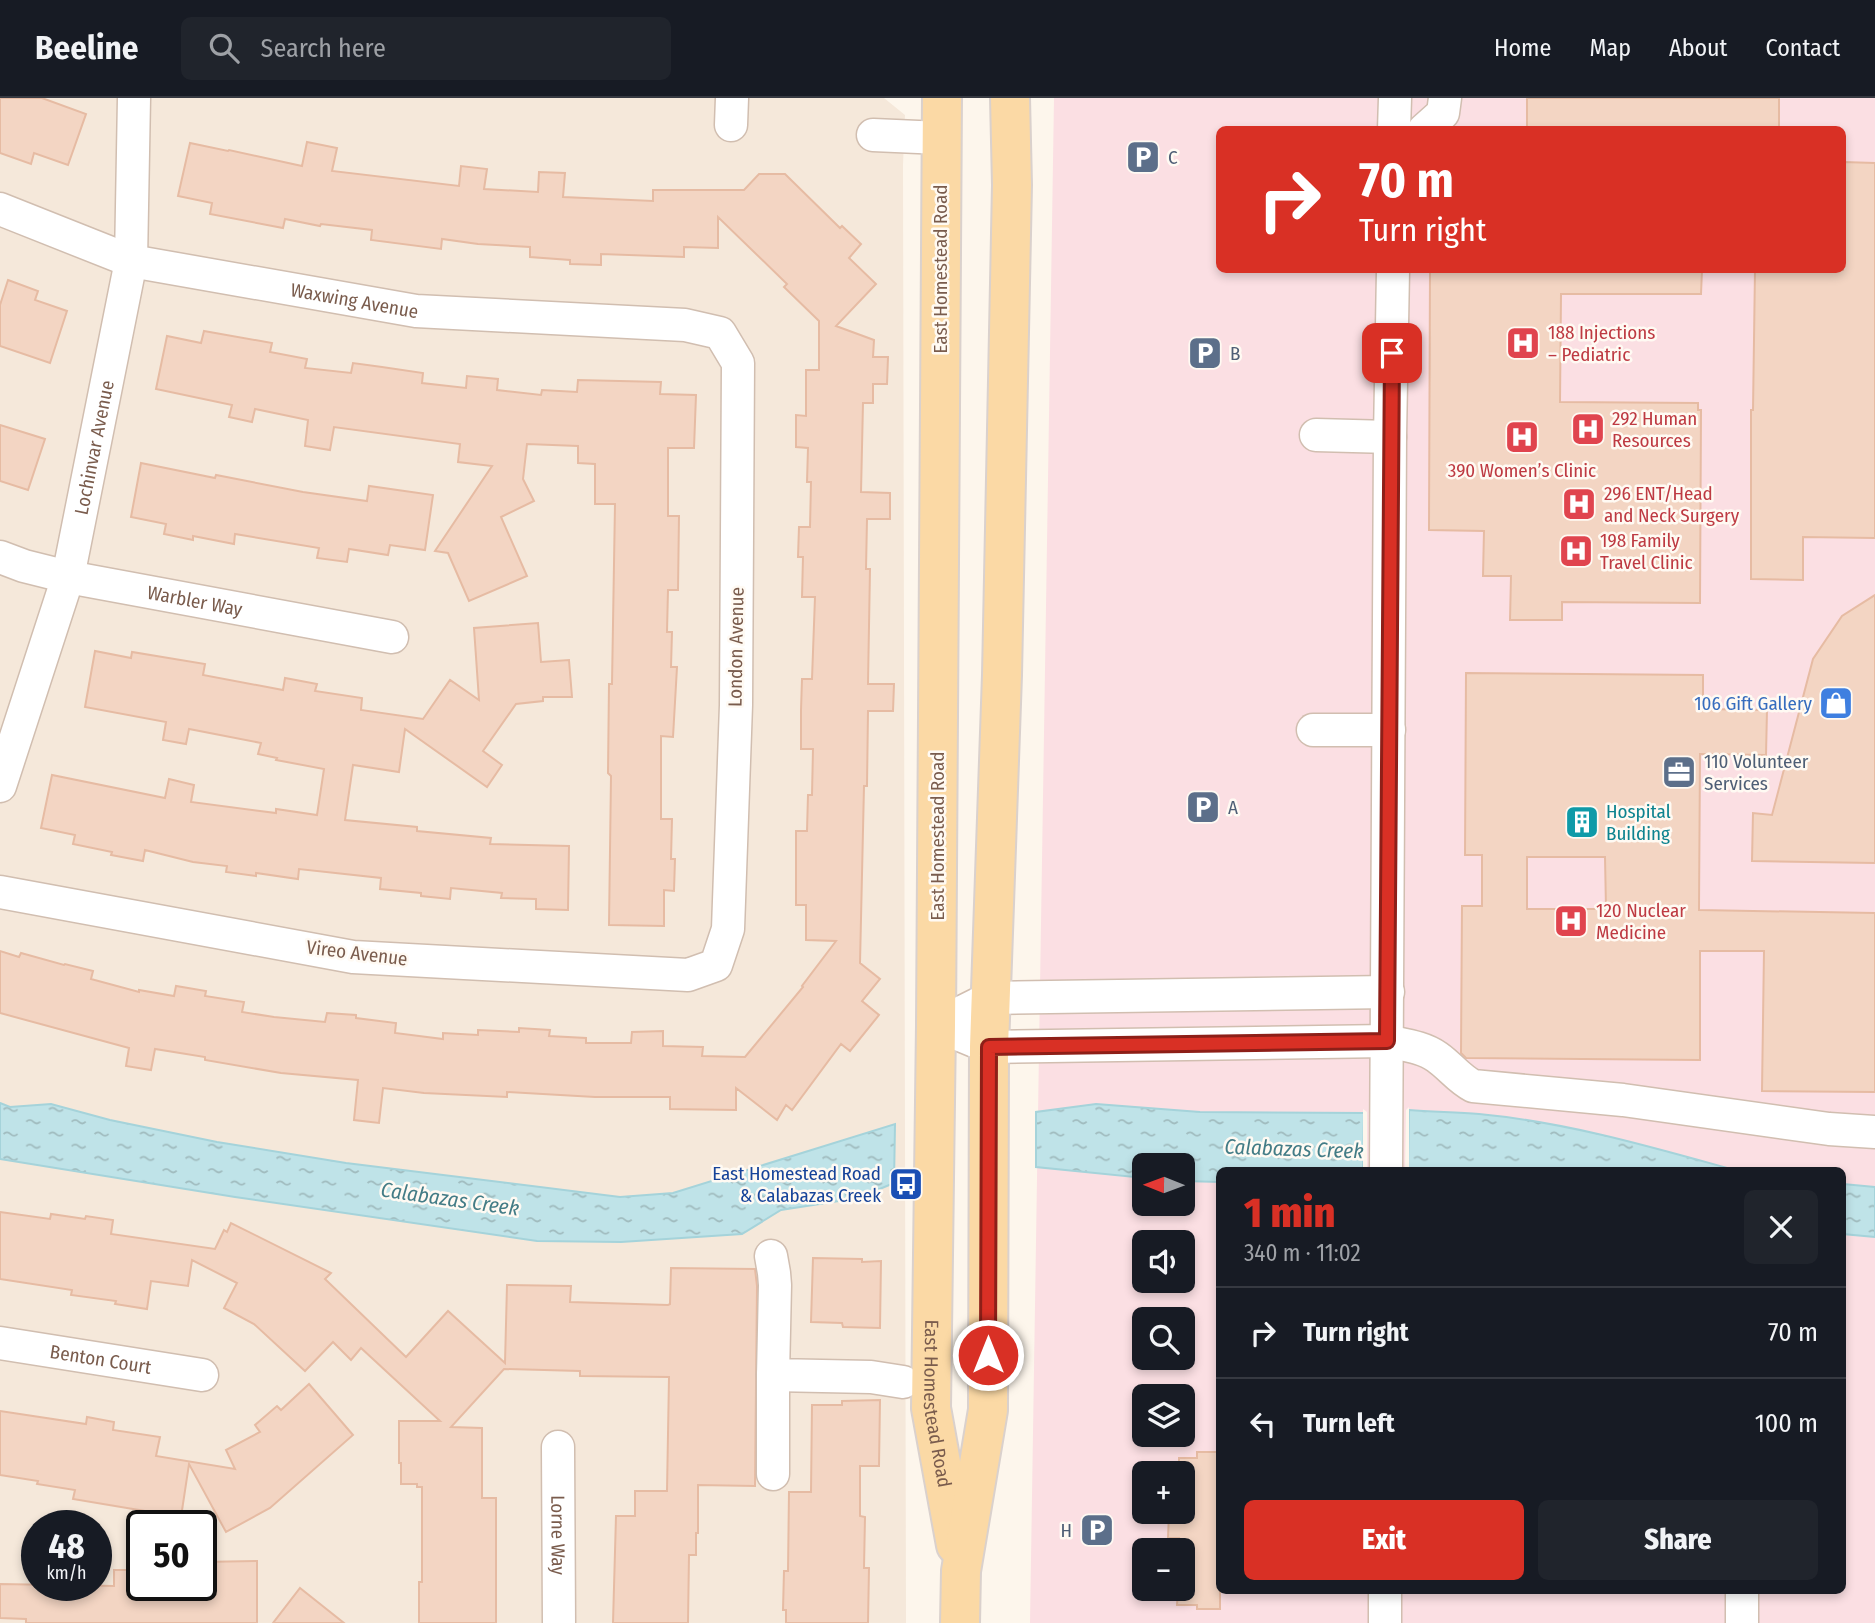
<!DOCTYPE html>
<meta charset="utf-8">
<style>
body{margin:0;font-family:"Fira Sans Condensed",sans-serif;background:#20242c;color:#f1f3f6;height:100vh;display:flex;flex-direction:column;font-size:26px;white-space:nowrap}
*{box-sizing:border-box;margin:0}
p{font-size:23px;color:#9ea1a6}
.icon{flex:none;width:38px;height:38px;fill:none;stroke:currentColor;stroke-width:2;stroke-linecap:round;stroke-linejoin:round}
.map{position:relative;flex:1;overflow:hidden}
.details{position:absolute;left:1216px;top:1069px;width:630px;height:427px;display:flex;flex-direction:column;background:#171b24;border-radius:10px;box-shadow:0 4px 10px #0003}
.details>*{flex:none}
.hud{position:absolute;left:1216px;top:28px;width:630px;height:147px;border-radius:10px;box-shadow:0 4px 10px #0003;background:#d93025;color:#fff;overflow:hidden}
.needle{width:46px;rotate:271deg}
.tools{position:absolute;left:1132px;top:1055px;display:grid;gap:14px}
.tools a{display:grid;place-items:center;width:63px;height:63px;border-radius:10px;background:#171b24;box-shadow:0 4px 10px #0003;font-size:35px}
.speed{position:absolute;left:21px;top:1412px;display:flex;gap:14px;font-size:35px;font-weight:700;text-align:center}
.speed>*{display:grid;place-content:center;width:91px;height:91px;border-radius:50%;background:#171b24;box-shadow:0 4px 10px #0003;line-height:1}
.speed small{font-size:18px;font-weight:400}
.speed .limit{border:4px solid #111;border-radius:10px;background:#fff;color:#111}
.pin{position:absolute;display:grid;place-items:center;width:60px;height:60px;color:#fff;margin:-30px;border-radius:14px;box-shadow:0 4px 10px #0006}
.me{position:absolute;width:77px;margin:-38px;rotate:0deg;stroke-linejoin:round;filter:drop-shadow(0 0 5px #0008)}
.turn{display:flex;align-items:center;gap:24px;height:147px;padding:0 28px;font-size:32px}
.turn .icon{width:91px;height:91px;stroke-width:2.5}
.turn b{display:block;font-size:49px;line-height:60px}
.round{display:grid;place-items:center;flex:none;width:74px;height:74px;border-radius:10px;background:#20242c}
.summary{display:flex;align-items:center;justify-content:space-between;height:119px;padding:0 28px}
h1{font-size:42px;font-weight:800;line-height:52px;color:#d93025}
.action{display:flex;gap:14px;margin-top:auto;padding:14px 28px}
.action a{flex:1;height:80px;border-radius:10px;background:#d93025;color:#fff;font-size:28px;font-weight:800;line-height:80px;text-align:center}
.action a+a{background:#20242c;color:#f1f3f6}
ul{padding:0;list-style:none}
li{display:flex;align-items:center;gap:21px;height:91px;padding:0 28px;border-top:2px solid #363941}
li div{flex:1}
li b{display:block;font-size:26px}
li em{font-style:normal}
header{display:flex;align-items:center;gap:42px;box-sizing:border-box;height:98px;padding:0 35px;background:#171b24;border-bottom:2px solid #363941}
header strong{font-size:33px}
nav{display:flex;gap:38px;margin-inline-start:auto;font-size:24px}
.search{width:490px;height:63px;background:#20242c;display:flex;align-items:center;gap:18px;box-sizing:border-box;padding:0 24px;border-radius:10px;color:#9ea1a6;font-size:26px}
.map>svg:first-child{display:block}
.residential{fill:#f5e8da;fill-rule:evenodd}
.medical{fill:#fbdfe3;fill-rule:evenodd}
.water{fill:url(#water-ripples);stroke:#a5d3da;stroke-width:2}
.pier{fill:#fdf6ec}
.building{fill:#f3d5c3;stroke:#e6bba3;stroke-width:2;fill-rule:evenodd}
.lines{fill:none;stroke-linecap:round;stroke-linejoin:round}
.minor-casing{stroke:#d1beb0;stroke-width:35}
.major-casing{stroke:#dad1cd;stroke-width:42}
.minor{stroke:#fff;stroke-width:32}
.major{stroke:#fbd9a5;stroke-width:38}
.route-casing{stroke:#8d1f18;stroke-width:18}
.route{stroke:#d93025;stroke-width:12}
.labels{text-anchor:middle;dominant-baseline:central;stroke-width:5;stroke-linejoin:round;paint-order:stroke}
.service-label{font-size:19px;fill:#4e5e75;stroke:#fffaf3;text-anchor:start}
.street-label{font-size:19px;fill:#7a5c4d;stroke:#fffaf3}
.health-label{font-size:19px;fill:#be3a42;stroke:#fffaf3;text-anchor:start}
.shop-label{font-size:19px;fill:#366cbe;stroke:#fffaf3;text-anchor:end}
.culture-label{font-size:19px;fill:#0d838f;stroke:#fffaf3;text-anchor:start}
.transit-label{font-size:19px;fill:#164399;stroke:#fffaf3;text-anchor:end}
.water-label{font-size:21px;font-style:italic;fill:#437c86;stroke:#fffaf3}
</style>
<header>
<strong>Beeline</strong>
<div class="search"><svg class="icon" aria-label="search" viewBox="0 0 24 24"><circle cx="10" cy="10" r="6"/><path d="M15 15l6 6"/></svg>Search here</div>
<nav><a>Home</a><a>Map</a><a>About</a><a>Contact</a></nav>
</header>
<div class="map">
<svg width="1875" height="1525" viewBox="0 0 1875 1525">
<defs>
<pattern id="water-ripples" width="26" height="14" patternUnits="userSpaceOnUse" patternTransform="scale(1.75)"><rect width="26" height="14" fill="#bfe3e8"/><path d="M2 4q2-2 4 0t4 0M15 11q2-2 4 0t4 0" fill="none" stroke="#a0bbbe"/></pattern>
</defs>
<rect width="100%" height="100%" fill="#fdf6ec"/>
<!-- residential -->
<path class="residential" d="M 0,0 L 884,0 L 905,17 L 903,67 L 906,1525 L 0,1525 ZM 37,1428 L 96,1428 L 96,1488 L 37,1488 ZM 142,1428 L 201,1428 L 201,1488 L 142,1488 Z"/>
<!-- medical -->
<path class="medical" d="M 1054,0 L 1875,0 L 1875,1525 L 1030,1525 ZM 1220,32 L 1843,32 L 1843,172 L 1220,172 ZM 1144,1068 L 1183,1068 L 1183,1106 L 1144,1106 ZM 1220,1073 L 1843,1073 L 1843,1493 L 1220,1493 ZM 1144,1144 L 1183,1144 L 1183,1183 L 1144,1183 ZM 1144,1222 L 1183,1222 L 1183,1260 L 1144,1260 ZM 1144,1298 L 1183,1298 L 1183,1337 L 1144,1337 ZM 1144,1376 L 1183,1376 L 1183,1414 L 1144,1414 ZM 1144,1452 L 1183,1452 L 1183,1491 L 1144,1491 Z"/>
<!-- water -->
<g class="water">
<polygon points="0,1005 10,1009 51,1006 110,1022 217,1044 346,1065 620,1099 673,1095 895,1026 894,1085 858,1100 781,1112 742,1136 621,1144 537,1143 235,1099 0,1061"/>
<polygon points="1096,1006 1200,1014 1364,1015 1363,1073 1220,1073 1220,1084 1183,1083 1183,1068 1144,1068 1144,1080 1036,1069 1036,1014"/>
<path d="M 1409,1012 C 1432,1014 1456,1014 1479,1016 C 1565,1024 1648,1048 1731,1071 L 1745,1073 L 1408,1073 Z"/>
<polygon points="1843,1086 1875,1089 1875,1139 1843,1136"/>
</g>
<!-- pier -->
<g class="pier">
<polygon points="1409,1009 1409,1073 1405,1073 1406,1012"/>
<polygon points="1363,1011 1367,1014 1367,1073 1363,1073"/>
</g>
<!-- building -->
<g class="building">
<polygon points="0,0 42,0 86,16 68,67 34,55 31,66 0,55"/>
<rect x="1527" y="0" width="252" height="32"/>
<polygon points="307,44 337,50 332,73 459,88 461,68 487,71 484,91 538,94 539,74 565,75 563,99 653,103 653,92 744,92 759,76 785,76 840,130 842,128 861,146 849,160 876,186 836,228 874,242 873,259 888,259 887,286 873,286 873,305 863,305 861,394 890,395 890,421 867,421 866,471 870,471 868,586 894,586 893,613 868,613 867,688 864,688 860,865 880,881 862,903 879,917 850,953 841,946 792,1012 786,1007 777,1022 736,990 736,1012 670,1011 670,999 595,999 507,994 507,999 424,995 383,990 379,1025 354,1022 358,982 281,975 205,962 205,959 155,951 151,972 126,968 129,950 0,915 0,853 19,859 21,855 64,867 65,866 93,873 91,881 139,894 139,892 174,898 176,888 206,893 205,898 244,904 242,914 274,919 325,924 327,915 356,917 356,920 396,925 395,935 443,941 443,935 478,937 478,932 519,934 519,930 550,932 549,938 586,940 586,945 631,945 632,934 663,933 663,948 703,949 702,958 745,959 803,889 802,888 836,843 806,842 806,807 796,807 796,733 807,733 808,697 812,697 813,651 801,651 801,612 802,581 812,581 815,499 802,499 803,459 798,459 799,429 810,429 811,384 807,384 808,350 796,349 796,317 806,318 806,272 819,272 819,223 784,189 787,186 718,119 718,150 684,149 684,159 601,156 601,167 570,166 570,162 530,159 530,149 478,146 442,141 441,151 371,142 372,132 321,126 320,128 285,121 283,130 210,116 212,105 178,98 190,45 228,53 229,52 302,68"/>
<polygon points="1843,64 1875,65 1875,440 1803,439 1803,482 1751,481 1751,312 1753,312 1755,172 1843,172"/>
<polygon points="1430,172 1702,172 1701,196 1561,196 1560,304 1698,305 1698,312 1701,312 1700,505 1562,504 1562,522 1510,522 1511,478 1483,478 1484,433 1429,432"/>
<polygon points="8,182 38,193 35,202 67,213 50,265 0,248 0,207"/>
<polygon points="204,233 272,245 270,254 307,261 305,270 351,275 353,265 382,269 423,275 422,285 466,290 467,278 498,281 497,292 541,297 542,292 577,294 578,282 661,284 660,296 696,297 694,350 668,350 668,418 679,418 678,492 668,492 667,534 672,534 671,569 677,569 673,639 661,638 661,721 672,721 671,761 675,761 674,793 664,792 664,828 609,827 611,678 608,675 609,586 612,586 615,406 595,406 595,366 578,365 578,348 527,346 523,381 534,403 501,419 527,478 469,503 448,455 435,453 492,368 458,364 460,346 334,329 330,352 305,348 308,322 255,311 252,324 229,319 232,307 156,291 167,238 201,245"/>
<polygon points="0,327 45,341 28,392 0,383"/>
<polygon points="141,365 215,380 216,377 303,394 367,403 369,388 433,397 425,452 390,447 388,457 349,451 347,464 317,460 319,450 235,436 234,446 193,438 193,442 164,436 166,426 131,419"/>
<polygon points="1875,497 1875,765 1752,763 1753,715 1772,717 1813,561 1842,518"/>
<polygon points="538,525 541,564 569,562 572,599 543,599 543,603 516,606 483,653 502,667 487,689 405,631 399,674 353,667 345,722 417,729 417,733 491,740 490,746 569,748 568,812 536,811 536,801 501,800 502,795 451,790 450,801 421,798 421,795 380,791 381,780 299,771 298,781 256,775 256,778 226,774 227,768 193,764 145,752 143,763 111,757 112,754 73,746 75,737 41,730 52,677 165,700 169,681 194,687 191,704 276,715 276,711 317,717 324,671 276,662 277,660 258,656 261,645 189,631 186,646 163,642 166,624 85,609 95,553 131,560 132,554 205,566 203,577 283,592 285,580 317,586 315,593 362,600 361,612 423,621 450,582 479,602 474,530"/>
<path d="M 1466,575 L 1703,577 L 1703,611 L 1767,612 L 1766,657 L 1700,656 L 1699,812 L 1875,815 L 1875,994 L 1762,993 L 1764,853 L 1700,853 L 1700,962 L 1466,960 L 1461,955 L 1462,808 L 1482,808 L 1482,757 L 1465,757 ZM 1527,759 L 1605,759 L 1606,811 L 1527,811 Z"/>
<polygon points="0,1114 50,1121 51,1116 85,1121 86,1118 113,1122 111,1136 215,1151 224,1132 227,1134 231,1125 331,1175 325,1181 406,1259 448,1213 505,1265 507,1187 571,1188 570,1204 668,1207 670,1206 671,1170 755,1171 757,1188 755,1388 698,1387 698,1435 696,1435 696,1457 689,1457 688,1525 613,1525 616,1418 635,1418 635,1393 667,1393 669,1279 580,1278 580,1273 504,1271 451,1329 482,1330 482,1400 496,1400 496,1525 419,1525 419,1484 422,1484 422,1389 417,1389 417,1386 401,1386 401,1365 399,1365 399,1323 440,1323 361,1250 351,1262 333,1244 305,1273 254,1226 224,1210 237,1185 192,1162 188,1188 151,1183 147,1211 115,1206 116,1203 71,1197 72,1192 0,1181"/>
<polygon points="813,1160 862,1161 862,1164 881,1163 880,1230 843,1229 842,1225 811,1224"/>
<polygon points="309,1286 353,1337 270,1410 226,1434 189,1366 181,1419 73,1401 75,1392 37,1386 38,1383 0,1377 0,1313 86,1326 87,1319 114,1324 113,1332 160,1339 156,1358 235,1371 226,1352 260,1334 255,1327 277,1308 281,1312"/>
<polygon points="880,1302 879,1368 860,1368 860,1418 865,1419 864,1470 869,1470 868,1525 786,1525 786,1512 783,1512 784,1473 788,1473 789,1394 811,1394 812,1307 842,1307 842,1303"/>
<polygon points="1197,1354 1220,1354 1220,1511 1197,1511 1197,1507 1177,1507 1178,1491 1183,1491 1183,1452 1178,1452 1179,1440 1168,1440 1169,1414 1183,1414 1183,1376 1179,1376 1179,1360 1197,1360"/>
<polygon points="257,1463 257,1525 26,1525 26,1521 0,1520 0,1486 114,1488 114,1472 142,1472 142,1488 201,1488 201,1464"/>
<polygon points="300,1490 344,1525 273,1525"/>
</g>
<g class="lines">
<!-- minor casing -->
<g class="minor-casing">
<g id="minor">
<polyline points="731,27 732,0"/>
<polyline points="1394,32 1395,0"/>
<polyline points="1424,32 1443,15 1445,0"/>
<polyline points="873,37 941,40"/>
<path id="s1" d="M 0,111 L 131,163 L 416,213 L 685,227 L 720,235 L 738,265 L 736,607 L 728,831 L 716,867 L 688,877 L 353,859 L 0,794"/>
<polyline points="1316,337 1390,339"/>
<path id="s2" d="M 0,459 L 24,468 L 68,479 L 392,539"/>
<polyline points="1313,632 1389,632"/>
<path id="s3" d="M 0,688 L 68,479 L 131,163 L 134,0"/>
<path d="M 936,927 L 989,949 L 1387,943 C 1404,947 1423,949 1437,959 C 1450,968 1459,981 1473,988 L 1623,1002 L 1829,1031 L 1875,1034"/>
<polyline points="936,927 990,900 1388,894"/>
<polyline points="1386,1073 1390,339 1393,172"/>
<polyline points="771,1158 774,1175 775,1187 773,1277 871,1279 903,1284"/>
<path id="s4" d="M 0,1245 L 202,1277"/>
<path id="s5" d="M 558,1349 L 559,1525"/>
<polyline points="773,1376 773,1277"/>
<polyline points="1742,1493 1742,1525"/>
<polyline points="1385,1525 1385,1493"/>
</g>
</g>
<!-- major casing -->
<g class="major-casing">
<g id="major">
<path id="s6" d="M 942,0 L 936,927 L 931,1310 L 956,1447"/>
<polyline points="960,1525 961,1473 988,1312 989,949 1002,577 1012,87 1010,0"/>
</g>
</g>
<!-- minor -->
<use href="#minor" class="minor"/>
<!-- major -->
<use href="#major" class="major"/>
</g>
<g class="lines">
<!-- route casing -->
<g class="route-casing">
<polyline id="route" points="988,1257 989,949 1387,943 1392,255"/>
</g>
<!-- route -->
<use href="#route" class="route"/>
</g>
<!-- icons -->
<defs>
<g id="parking-square" transform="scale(1.75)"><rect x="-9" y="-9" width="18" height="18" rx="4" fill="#5c6f8a" stroke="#fffaf3"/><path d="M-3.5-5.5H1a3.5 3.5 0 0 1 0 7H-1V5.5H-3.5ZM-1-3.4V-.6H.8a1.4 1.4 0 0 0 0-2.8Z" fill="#fff"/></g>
<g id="hospital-square" transform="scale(1.75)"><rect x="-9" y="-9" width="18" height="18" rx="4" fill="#e0444e" stroke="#fffaf3"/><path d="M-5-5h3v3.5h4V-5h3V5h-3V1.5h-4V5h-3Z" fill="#fff"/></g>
<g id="shop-square" transform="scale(1.75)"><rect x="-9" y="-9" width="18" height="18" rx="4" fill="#3f7fe0" stroke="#fffaf3"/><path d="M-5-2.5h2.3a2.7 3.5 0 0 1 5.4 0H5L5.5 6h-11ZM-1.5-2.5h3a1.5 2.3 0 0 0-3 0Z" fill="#fff"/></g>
<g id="office-square" transform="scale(1.75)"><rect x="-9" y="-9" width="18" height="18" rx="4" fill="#5c6f8a" stroke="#fffaf3"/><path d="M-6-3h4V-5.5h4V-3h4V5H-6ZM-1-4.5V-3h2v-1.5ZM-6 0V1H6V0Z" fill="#fff"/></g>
<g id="building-square" transform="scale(1.75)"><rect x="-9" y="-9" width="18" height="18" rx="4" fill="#0f9aa8" stroke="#fffaf3"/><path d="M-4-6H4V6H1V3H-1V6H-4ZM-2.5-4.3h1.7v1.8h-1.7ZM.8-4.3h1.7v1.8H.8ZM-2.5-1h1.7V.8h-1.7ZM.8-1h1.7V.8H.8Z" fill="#fff"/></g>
<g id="bus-square" transform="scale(1.75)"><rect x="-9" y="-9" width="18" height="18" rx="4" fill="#1a4fb4" stroke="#fffaf3"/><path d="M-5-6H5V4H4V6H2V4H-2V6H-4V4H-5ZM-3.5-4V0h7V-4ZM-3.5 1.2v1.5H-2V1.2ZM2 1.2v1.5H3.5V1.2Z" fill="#fff"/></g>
</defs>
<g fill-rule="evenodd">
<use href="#parking-square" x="1143" y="59"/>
<use href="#hospital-square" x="1523" y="245"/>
<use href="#parking-square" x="1205" y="255"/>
<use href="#hospital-square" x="1588" y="331"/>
<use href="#hospital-square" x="1522" y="339"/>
<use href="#hospital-square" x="1579" y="406"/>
<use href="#hospital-square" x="1576" y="453"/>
<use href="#shop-square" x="1836" y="605"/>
<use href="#office-square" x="1679" y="674"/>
<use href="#parking-square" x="1203" y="709"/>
<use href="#building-square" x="1582" y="724"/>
<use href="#hospital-square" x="1571" y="823"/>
<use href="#bus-square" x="906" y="1086"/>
<use href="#parking-square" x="1097" y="1432"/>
</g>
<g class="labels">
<!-- service labels -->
<g class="service-label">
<text x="1168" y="59">C</text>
<text x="1230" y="255">B</text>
<text x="1704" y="663">110 Volunteer<tspan x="1704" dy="22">Services</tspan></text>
<text x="1228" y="709">A</text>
<text x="1072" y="1432" text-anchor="end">H</text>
</g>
<!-- street labels -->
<g class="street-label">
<text transform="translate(940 171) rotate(-90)">East Homestead Road</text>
<text stroke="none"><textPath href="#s1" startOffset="368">Waxwing Avenue</textPath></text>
<text stroke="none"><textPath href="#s3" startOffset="352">Lochinvar Avenue</textPath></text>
<text stroke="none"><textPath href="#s2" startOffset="200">Warbler Way</textPath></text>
<text transform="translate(736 549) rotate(-89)">London Avenue</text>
<text transform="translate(937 738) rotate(-90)">East Homestead Road</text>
<text transform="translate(357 855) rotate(7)">Vireo Avenue</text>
<text stroke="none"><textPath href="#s4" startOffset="102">Benton Court</textPath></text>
<text stroke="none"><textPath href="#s6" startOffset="1306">East Homestead Road</textPath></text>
<text stroke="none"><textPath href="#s5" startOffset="88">Lorne Way</textPath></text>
</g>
<!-- health labels -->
<g class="health-label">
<text x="1548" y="234">188 Injections<tspan x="1548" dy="22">– Pediatric</tspan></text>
<text x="1612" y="320">292 Human<tspan x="1612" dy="22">Resources</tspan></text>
<text x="1522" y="372" text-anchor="middle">390 Women’s Clinic</text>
<text x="1604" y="395">296 ENT/Head<tspan x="1604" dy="22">and Neck Surgery</tspan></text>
<text x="1600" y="442">198 Family<tspan x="1600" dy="22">Travel Clinic</tspan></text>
<text x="1596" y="812">120 Nuclear<tspan x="1596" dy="22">Medicine</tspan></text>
</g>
<!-- shop labels -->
<g class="shop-label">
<text x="1812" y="605">106 Gift Gallery</text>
</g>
<!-- culture labels -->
<g class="culture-label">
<text x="1606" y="713">Hospital<tspan x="1606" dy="22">Building</tspan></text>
</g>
<!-- transit labels -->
<g class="transit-label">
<text x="881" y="1075">East Homestead Road<tspan x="881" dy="22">&amp; Calabazas Creek</tspan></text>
</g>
<!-- water labels -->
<g class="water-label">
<text transform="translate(1294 1051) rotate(2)">Calabazas Creek</text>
<text transform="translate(450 1101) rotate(8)">Calabazas Creek</text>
</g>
</g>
</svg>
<div class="tools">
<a><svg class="needle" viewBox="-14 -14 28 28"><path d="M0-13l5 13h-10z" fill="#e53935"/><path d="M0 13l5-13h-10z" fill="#9ea1a6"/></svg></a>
<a><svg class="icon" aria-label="sound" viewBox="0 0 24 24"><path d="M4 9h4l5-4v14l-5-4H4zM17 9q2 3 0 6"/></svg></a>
<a><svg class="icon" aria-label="search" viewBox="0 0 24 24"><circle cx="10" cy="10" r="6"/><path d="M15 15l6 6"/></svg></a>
<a><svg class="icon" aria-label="layers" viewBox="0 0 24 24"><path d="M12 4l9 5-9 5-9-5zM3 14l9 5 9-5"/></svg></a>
<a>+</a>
<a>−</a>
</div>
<div class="speed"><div>48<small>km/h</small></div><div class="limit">50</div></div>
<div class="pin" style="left:1392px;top:255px;background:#d93025"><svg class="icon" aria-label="arrive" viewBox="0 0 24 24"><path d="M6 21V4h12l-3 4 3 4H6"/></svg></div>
<svg class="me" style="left:988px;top:1257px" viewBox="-20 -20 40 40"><circle r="17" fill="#d93025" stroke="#fff" stroke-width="3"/><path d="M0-11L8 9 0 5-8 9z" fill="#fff"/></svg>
<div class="hud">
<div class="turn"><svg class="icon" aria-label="right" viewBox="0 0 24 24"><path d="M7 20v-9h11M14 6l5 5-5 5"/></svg><div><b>70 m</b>Turn right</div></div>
</div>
<section class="details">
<div class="summary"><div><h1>1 min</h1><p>340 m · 11:02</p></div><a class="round"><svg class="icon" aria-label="close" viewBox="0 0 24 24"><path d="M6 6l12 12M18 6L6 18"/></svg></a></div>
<ul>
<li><svg class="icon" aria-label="right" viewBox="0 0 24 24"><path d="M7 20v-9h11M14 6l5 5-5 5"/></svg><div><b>Turn right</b></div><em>70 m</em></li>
<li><svg class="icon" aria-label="left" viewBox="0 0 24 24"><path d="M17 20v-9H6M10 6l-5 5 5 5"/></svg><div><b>Turn left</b></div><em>100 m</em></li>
</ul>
<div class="action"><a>Exit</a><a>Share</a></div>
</section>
</div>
